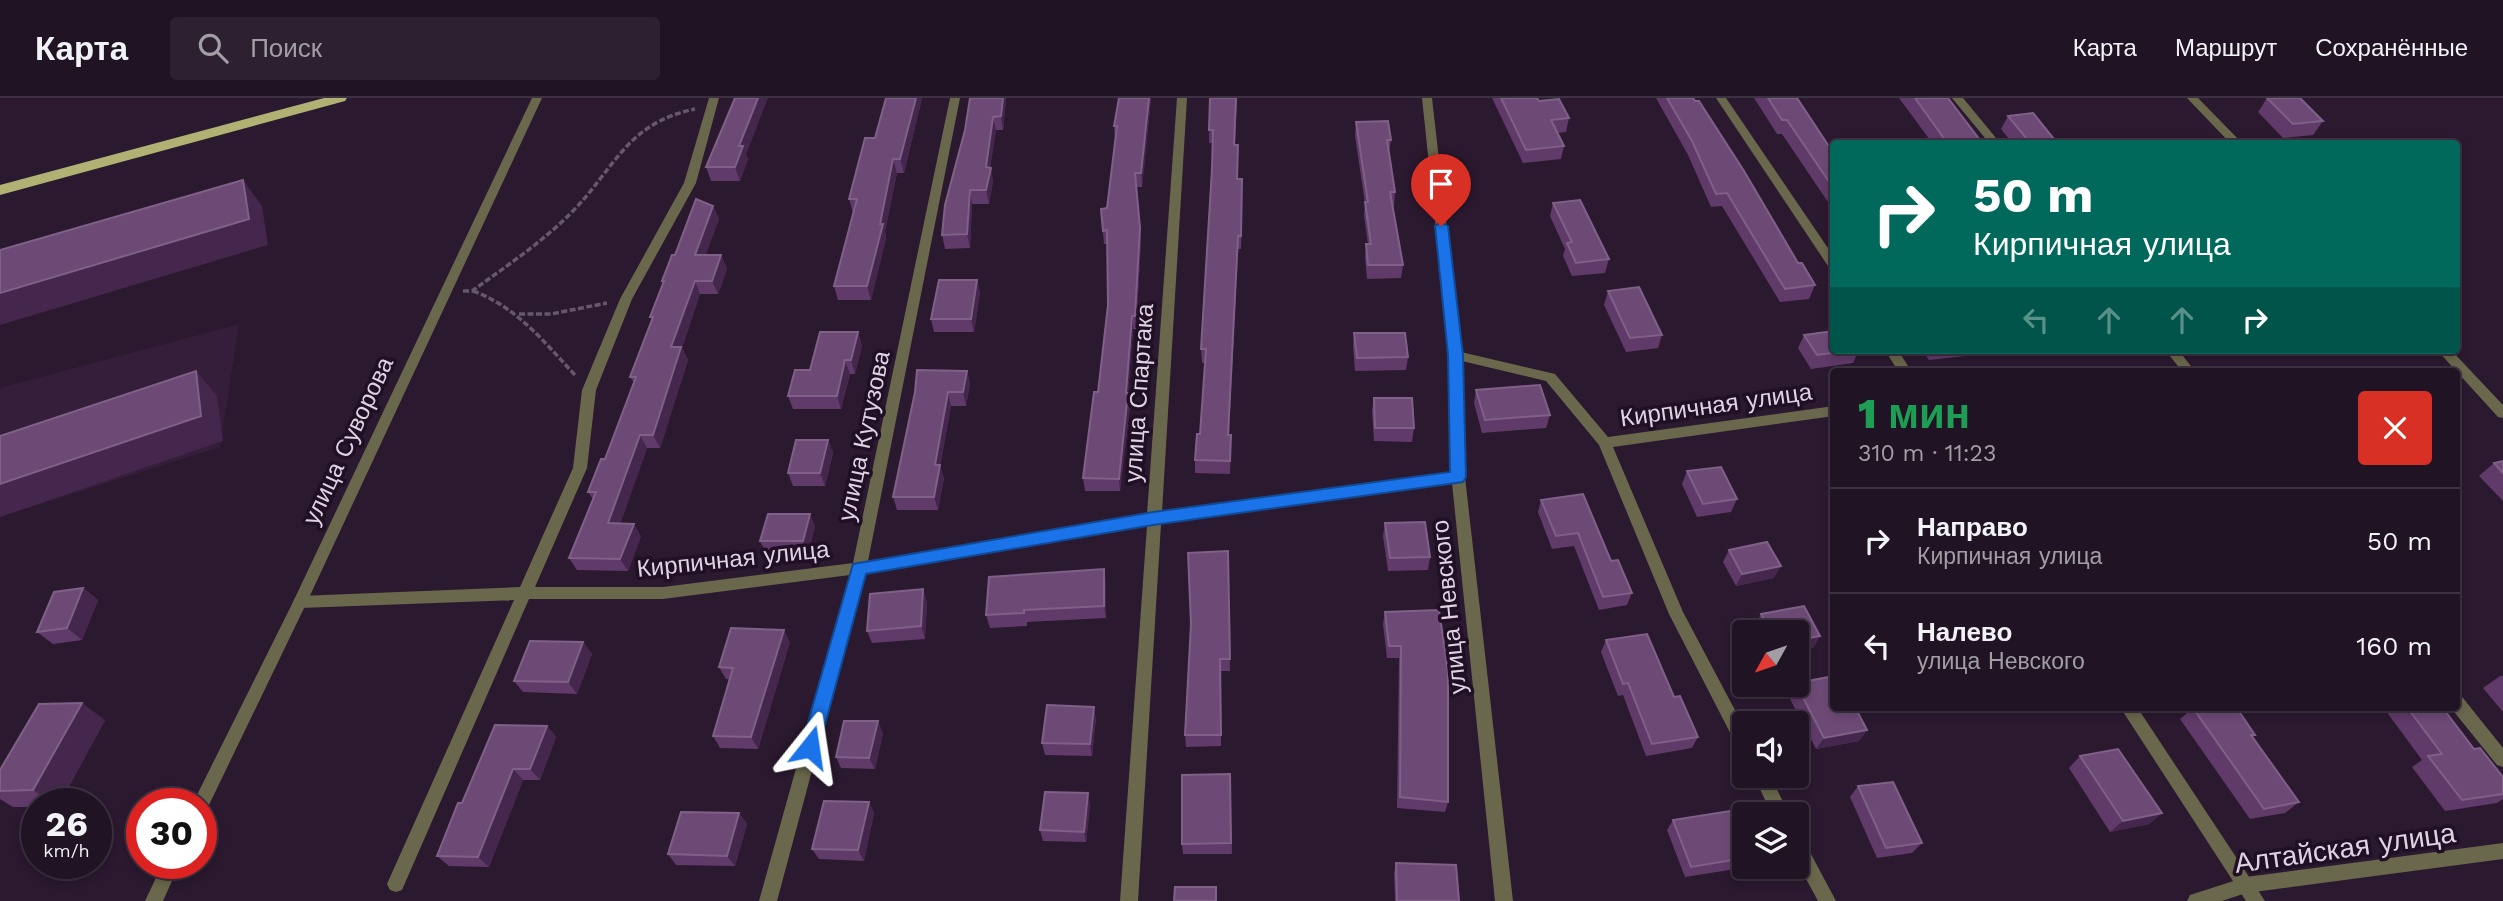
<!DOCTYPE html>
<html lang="ru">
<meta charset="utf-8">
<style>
body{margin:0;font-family:"Work Sans",sans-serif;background:#2d2030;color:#f1f3f6;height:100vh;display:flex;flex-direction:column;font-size:26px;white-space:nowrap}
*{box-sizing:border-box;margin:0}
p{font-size:23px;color:#a29ea6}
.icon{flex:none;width:38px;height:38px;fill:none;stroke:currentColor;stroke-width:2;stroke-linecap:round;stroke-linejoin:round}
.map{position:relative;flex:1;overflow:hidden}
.drawer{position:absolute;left:1830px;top:270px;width:630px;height:343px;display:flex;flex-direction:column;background:#201323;border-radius:7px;box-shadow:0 4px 10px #0003,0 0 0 2px #3d3241}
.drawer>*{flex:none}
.top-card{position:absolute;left:1830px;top:42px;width:630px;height:214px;border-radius:7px;box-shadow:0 4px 10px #0003,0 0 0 2px #3d3241;background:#00695c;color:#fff;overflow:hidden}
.needle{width:46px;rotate:230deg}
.buttons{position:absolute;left:1732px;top:522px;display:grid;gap:14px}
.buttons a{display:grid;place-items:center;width:77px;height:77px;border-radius:7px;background:#201323;box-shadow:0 4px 10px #0003,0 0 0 2px #3d3241;font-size:35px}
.speed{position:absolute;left:21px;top:690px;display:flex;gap:14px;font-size:35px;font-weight:700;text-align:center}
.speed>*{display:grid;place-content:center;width:91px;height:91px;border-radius:50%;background:#201323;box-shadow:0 4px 10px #0003,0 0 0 2px #3d3241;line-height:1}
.speed small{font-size:18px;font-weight:400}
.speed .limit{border:10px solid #d22;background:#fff;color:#111}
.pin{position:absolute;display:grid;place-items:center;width:60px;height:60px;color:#fff;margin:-72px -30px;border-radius:50% 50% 50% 0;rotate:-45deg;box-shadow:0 0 7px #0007}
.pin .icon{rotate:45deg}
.me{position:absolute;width:77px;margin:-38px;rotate:15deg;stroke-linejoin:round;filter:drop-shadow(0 0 5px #0008)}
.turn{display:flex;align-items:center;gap:24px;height:147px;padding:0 28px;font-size:32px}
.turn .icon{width:91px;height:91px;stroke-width:2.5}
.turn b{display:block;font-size:49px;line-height:60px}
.lanes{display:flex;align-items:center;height:66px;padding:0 28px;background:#0003;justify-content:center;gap:35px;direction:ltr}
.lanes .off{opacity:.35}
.round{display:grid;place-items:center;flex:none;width:74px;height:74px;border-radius:7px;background:#2d2030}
.overview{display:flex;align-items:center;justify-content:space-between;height:119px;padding:0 28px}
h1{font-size:42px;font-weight:800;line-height:52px;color:#1e9e55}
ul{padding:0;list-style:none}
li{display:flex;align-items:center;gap:21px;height:105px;padding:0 28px;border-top:2px solid #3d3241}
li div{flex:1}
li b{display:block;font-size:26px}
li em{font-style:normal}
header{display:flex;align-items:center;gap:42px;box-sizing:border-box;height:98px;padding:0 35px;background:#201323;border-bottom:2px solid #3d3241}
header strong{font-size:33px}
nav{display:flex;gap:38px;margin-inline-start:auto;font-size:24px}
.search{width:490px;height:63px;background:#2d2030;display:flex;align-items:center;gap:18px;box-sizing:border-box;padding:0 24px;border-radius:7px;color:#a29ea6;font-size:26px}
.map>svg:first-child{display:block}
.built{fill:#341e3a}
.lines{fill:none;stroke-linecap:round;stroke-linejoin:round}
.path{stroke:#67576b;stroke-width:3.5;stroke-dasharray:6 2.5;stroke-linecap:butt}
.minor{fill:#69684c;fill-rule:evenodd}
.tertiary{fill:#69684c;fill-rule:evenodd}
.primary{fill:#b2b174;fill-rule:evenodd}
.wall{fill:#603a69}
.shaded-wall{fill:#45264c}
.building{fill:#6d4a76;stroke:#7f6087;stroke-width:2}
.route{fill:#1a73e8;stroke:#114b97;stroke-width:2}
.labels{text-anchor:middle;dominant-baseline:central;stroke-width:7;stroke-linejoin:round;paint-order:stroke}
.street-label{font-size:24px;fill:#dfd3e2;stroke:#210f25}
.near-street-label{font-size:28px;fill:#dfd3e2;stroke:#210f25}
</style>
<header>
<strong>Карта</strong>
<div class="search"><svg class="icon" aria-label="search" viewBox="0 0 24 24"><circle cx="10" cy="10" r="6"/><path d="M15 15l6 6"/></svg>Поиск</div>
<nav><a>Карта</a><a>Маршрут</a><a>Сохранённые</a></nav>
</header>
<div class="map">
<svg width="2503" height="803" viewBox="0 0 2503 803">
<rect width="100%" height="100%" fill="#2b192f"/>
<!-- built -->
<polygon class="built" points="239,226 220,349 0,419 0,290"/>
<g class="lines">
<!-- path -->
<g class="path">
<path d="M 463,193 L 472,193 C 505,169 541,145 570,116 C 615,71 626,25 695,11"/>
<path d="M 473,193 C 517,209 544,244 575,277"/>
<polyline points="519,216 551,216 607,205"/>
</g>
<!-- minor -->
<g class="minor">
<polygon points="709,0 719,0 696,85 632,201 596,292 587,370 535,489 663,489 853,465 950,0 960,0 868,463 1147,416 1177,0 1187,0 1162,414 1451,375 1449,257 1422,0 1432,0 1461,254 1555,276 1608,339 1834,308 1834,318 1613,349 1683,514 1745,631 1745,654 1739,652 1669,516 1599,347 1546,283 1462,263 1465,379 1513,803 1495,803 1452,385 1161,426 1138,803 1120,803 1147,428 865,475 777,803 759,803 850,477 663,501 529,501 402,792 396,794 390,792 387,786 514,502 300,510 295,508 293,504 295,500 300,498 520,489 573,370 582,292 620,201 684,85"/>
<polygon points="1952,0 1963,0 2001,46 1990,46"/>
<polygon points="2187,0 2198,0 2243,46 2231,46"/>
<polygon points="2165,252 2178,252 2195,273 2182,273"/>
<polygon points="2437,252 2451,252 2503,307 2503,320 2498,319"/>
<polygon points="2457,598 2463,600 2503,650 2503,669 2497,667 2451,610 2457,609"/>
<polygon points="1753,677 1770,677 1789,716 1772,716"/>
<polygon points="1797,739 1803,741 1836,803 1818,803 1797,764"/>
<polygon points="2503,745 2503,761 2246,795 2222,803 2187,803 2190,797 2246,779"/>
</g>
<!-- tertiary -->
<g class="tertiary">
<polygon points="532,0 542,0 307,504 207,711 201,714 201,705 193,705 195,701 293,504"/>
<polygon points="1716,0 1726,0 1834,159 1834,172 1830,171"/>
<polygon points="1885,252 1898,252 1911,273 1898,273"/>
<polygon points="2120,609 2137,609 2265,803 2246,803"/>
<polygon points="163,765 180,765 163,803 145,803"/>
</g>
<!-- primary -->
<polygon class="primary" points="324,0 347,0 345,3 0,97 0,87"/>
</g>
<!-- wall -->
<g class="wall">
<polygon points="886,0 922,0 904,75 897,75 885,133 886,140 871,202 838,202 834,188 853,115 849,101 875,40"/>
<polygon points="970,0 1006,0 1003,32 996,32 990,70 993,83 989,106 972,106 970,150 945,151 942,137 965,32"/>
<polygon points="1119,0 1151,0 1142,89 1136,89 1141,144 1136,231 1133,231 1128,295 1130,308 1120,393 1085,393 1083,380 1098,294 1108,207 1107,146 1104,146 1101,111 1107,110 1115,41 1114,28"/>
<polygon points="1210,0 1237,0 1235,47 1238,47 1237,81 1242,128 1241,151 1238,151 1229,337 1231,350 1230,376 1195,375 1195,362 1200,336 1205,265 1202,265 1201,251 1213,45 1209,45"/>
<polygon points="1492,0 1537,0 1539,3 1569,20 1566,34 1557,35 1564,48 1561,61 1523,65"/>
<polygon points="1656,0 1693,0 1798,165 1815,187 1809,201 1780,204 1722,108 1711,109 1688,57"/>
<polygon points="1754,0 1797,0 1834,56 1834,113 1782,36 1777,36"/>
<polygon points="1899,0 1948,0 1983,46 1933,46"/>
<polygon points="2267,0 2323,23 2313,37 2283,40 2258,14"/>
<polygon points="2008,18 2058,46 2013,46 2001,31"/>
<polygon points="1356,24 1391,42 1389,55 1395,94 1394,108 1393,108 1403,167 1401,180 1367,181 1365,160 1366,146 1368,146 1364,117 1365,105 1355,38"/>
<polygon points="746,57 748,61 740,83 711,83 706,69"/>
<polygon points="1553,105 1609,161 1605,175 1572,178 1563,158 1565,151 1550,118"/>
<polygon points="713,108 719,121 705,157 721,157 727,171 718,196 700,196 682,250 688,262 660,350 647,350 620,426 641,438 628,473 577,472 569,460 593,401 588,394 605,361 634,285 630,279 652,222 650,219 663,186 662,183 675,157"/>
<polygon points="977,182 980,195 974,234 934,234 931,221"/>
<polygon points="1608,193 1662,237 1658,250 1626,254 1604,207"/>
<polygon points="858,234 862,248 855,276 850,276 841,311 793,311 788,298"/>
<polygon points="1354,235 1408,259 1406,272 1355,273 1353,249"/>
<polygon points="1804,237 1855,252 1859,252 1853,265 1811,271 1798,250"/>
<polygon points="1922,252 1968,252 1965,258 1929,262"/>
<polygon points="967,273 970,286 966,308 951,308 940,369 944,380 938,412 897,412 893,399 915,294"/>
<polygon points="1476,292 1550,317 1546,330 1482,335 1474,305"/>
<polygon points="1374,300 1414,330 1412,344 1374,343 1372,313"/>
<polygon points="828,342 833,355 825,388 793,388 788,375"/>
<polygon points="2503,363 2503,403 2479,378 2494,365"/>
<polygon points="1687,373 1737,401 1731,414 1697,419 1682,386"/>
<polygon points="1541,402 1611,463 1632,495 1627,507 1599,512 1574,448 1552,451 1538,414"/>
<polygon points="810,416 815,429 808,456 766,455 760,443"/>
<polygon points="1385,425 1430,459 1428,472 1388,473 1383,438"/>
<polygon points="1729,452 1774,480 1736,488 1723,464"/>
<polygon points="1228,453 1230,573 1221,573 1221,648 1186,649 1185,637"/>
<polygon points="1106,484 1106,520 1027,524 1027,528 990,530 986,517"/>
<polygon points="83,490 98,502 82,542 53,546 37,534"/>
<polygon points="927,503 925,541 872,545 867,533"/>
<polygon points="1804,508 1820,538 1813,550 1797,553 1797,534 1758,534 1755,528 1761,516"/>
<polygon points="1385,514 1448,574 1448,704 1445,714 1397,710 1399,560 1387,560 1383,526"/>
<polygon points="1606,542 1674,599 1698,639 1692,650 1646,658 1623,597 1618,598 1601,554"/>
<polygon points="583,544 592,556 577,596 523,594 514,583"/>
<polygon points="790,544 758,651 720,650 713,638 730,581 726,581 719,569"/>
<polygon points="2500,578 2503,578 2503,614 2483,590"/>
<polygon points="1795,586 1797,586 1867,632 1859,643 1816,651 1788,597"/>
<polygon points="2383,609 2442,609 2474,651 2503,679 2503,701 2497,705 2445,713 2412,669 2422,662"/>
<polygon points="2193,610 2255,637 2252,639 2299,704 2285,715 2250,721 2180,621"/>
<polygon points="1096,620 1092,658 1045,657 1042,645"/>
<polygon points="105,622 60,705 37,705 37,709 13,709 0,701 0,672"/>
<polygon points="547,628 556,639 540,682 523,682 489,769 449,768 437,758 462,705"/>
<polygon points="883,635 875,671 841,670 836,659"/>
<polygon points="2080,658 2162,715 2149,726 2110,734 2069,670"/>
<polygon points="1230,676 1232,756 1183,756 1182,746"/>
<polygon points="1858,688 1922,745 1912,755 1877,760 1850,699"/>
<polygon points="869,704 874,715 864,763 819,761 812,751"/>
<polygon points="1090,706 1086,744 1043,743 1040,732"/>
<polygon points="739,715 747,726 735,768 676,767 668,756"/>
<polygon points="1673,722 1745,750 1745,766 1742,770 1685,779 1667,732"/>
<polygon points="1396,765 1459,803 1395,803 1394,775"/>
</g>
<!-- shaded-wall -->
<g class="shaded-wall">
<polygon points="758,0 768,0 746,57 748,61 740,83 735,69 739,48"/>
<polygon points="916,0 922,0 904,75 900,61"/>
<polygon points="1003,0 1006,0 1003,32 1001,18"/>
<polygon points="1149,0 1151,0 1142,89 1141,75"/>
<polygon points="993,19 996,32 989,77 991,70 993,83 989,106 986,92 986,69"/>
<polygon points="893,61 897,75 885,133 886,140 871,202 867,188"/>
<polygon points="243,82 262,108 268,147 0,227 0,195"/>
<polygon points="970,92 972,106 970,150 967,136"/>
<polygon points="713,108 719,121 701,171 695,157"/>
<polygon points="1140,130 1141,144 1136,231 1135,218"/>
<polygon points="1238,138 1238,151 1228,350 1228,337"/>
<polygon points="721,157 727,171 718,196 712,183"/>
<polygon points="977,182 980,195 974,234 971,221"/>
<polygon points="695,183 700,196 682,250 688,262 660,350 653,337 671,249"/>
<polygon points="1132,218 1133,231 1128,295 1130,308 1120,393 1119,381"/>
<polygon points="858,234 862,248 855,276 851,262"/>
<polygon points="845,262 850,276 841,311 837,298"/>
<polygon points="196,273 217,298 223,343 0,419 0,386"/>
<polygon points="967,273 970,286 966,308 963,294"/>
<polygon points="948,294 951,308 940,369 944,380 938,412 934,399 935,367"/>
<polygon points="640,337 647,350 616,438 608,425"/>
<polygon points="828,342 833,355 825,388 820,375"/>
<polygon points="810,416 815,429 808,456 803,443"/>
<polygon points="634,426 641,438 628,473 620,461"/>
<polygon points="1781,468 1774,480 1736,488 1742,476"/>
<polygon points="1104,471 1106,484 1106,520 1104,508"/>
<polygon points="83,490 98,502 82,542 67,530"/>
<polygon points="923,491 927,503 925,541 921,528"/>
<polygon points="784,532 790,544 758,651 751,639"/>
<polygon points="1820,538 1813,550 1797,553 1797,542"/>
<polygon points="583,544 592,556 577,596 568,584"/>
<polygon points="82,605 105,622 60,705 53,705 33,692"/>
<polygon points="1094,609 1096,620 1092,658 1090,646"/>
<polygon points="878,623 883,635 875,671 869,660"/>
<polygon points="547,628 556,639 540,682 530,671"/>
<polygon points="1867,632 1859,643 1816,651 1824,640"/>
<polygon points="513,671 523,682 489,769 478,759"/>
<polygon points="1088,695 1090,706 1086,744 1084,734"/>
<polygon points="869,704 874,715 864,763 858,752"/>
<polygon points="739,715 747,726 735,768 727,758"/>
<polygon points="2162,715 2149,726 2110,734 2123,723"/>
</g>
<!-- building -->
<g class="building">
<polygon points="735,0 758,0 739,48 743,48 735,69 706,69"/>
<polygon points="886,0 916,0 900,61 893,61 880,126 883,126 867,188 834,188 857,101 849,101 865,40 875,40"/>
<polygon points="970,0 1003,0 1001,18 993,19 986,69 991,70 986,92 970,92 967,136 942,137 945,107 965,32"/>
<polygon points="1119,0 1149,0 1141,75 1135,75 1140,130 1135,218 1132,218 1126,295 1128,295 1119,381 1083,380 1094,294 1098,294 1108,207 1107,132 1103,133 1101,111 1107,110 1117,28 1114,28"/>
<polygon points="1210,0 1236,0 1234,47 1238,47 1237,81 1242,81 1241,138 1238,138 1228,337 1231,337 1230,363 1195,362 1197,336 1200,336 1206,251 1201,251 1212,71 1213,32 1209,32"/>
<polygon points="1501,0 1537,0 1539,3 1559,1 1569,20 1551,22 1564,48 1526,52"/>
<polygon points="1667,0 1693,0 1695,3 1699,3 1744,73 1798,165 1802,165 1815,187 1785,191 1727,95 1716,96 1692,43"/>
<polygon points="1768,0 1797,0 1834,56 1834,91 1787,22 1782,22"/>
<polygon points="1915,0 1948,0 1983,46 1948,46"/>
<polygon points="2267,0 2300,0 2323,23 2293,26"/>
<polygon points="2033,15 2058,46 2031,46 2008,18"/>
<polygon points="1388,23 1391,42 1387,42 1395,94 1390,94 1403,167 1368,167 1366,146 1371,146 1365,104 1368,104 1356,24"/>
<polygon points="243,82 249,121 0,195 0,152"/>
<polygon points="696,101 713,108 695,157 721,157 712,183 695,183 671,249 681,249 653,337 640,337 608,425 634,426 620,461 569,460 596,394 588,394 601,361 605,361 636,279 630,279 653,219 650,219 664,183 662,183 672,157 675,157"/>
<polygon points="1580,102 1609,161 1576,165 1567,145 1572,144 1553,105"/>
<polygon points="939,182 977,182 971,221 931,221"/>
<polygon points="1639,189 1662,237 1630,240 1608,193"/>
<polygon points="1834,233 1834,252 1855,252 1817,257 1804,237"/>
<polygon points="820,234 858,234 851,262 845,262 837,298 788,298 795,272 810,272"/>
<polygon points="1354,235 1405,235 1408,259 1357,260"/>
<polygon points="917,272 967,273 963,294 948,294 935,367 940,367 934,399 893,399 915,294"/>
<polygon points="196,273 201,318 0,386 0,338"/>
<polygon points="1540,287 1550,317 1485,322 1476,292"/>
<polygon points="1374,300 1412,300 1414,330 1375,330"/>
<polygon points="796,342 828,342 820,375 788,375"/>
<polygon points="2503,363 2503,375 2494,365"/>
<polygon points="1721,369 1737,401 1703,406 1687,373"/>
<polygon points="1583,396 1611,463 1618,462 1632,495 1603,499 1578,435 1556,438 1541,402"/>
<polygon points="768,416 810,416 803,443 760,443"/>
<polygon points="1425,424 1430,459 1390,460 1385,425"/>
<polygon points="1767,444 1781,468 1742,476 1729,452"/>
<polygon points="1228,453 1230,561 1220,561 1221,637 1185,637 1191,526 1188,455"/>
<polygon points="1104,471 1104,508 1024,512 1024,515 986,517 989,479"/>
<polygon points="83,490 67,530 37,534 54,494"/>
<polygon points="923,491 921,528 867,533 870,496"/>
<polygon points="1804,508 1820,538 1797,542 1797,534 1771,534 1761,516"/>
<polygon points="1439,512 1448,574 1448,704 1400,699 1401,548 1389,548 1385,514"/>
<polygon points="731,530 784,532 751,639 713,638 733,570 719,569"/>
<polygon points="1647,536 1674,599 1680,598 1698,639 1652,646 1628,585 1623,586 1606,542"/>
<polygon points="530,543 583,544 568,584 514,583"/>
<polygon points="1834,578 1834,609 1855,609 1867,632 1824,640 1796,586 1797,585"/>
<polygon points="82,605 33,692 0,693 0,672 39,606"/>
<polygon points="1047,607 1094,609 1090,646 1042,645"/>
<polygon points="2197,609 2236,609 2255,637 2251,637 2299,704 2264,711 2193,610"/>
<polygon points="2407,609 2442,609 2474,651 2480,650 2503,679 2503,696 2462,702 2428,658 2442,656"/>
<polygon points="844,623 878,623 869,660 836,659"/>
<polygon points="495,627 547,628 530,671 513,671 478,759 437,758 458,705 462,705"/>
<polygon points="2118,651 2162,715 2123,723 2080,658"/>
<polygon points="1230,676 1231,745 1182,746 1182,677"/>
<polygon points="1893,684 1922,745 1886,750 1858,688"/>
<polygon points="1045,694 1088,695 1084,734 1040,732"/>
<polygon points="824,703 869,704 858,752 812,751"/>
<polygon points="1730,713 1745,750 1745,760 1691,769 1673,722"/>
<polygon points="681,714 739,715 727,758 668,756"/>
<polygon points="1396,765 1456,767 1459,803 1397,803"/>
<polygon points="1175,789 1216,789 1216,803 1174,803"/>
</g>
<!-- route -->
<polygon class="route" points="1441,124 1448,128 1463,257 1466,379 1463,384 1153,427 866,476 819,649 816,655 810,658 803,655 801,649 853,466 1153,414 1450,374 1448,257 1435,128"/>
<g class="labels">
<!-- street labels -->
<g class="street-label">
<text transform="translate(1139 295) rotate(-86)">улица Спартака</text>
<text transform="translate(1716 307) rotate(-8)">Кирпичная улица</text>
<text transform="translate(864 338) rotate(-78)">улица Кутузова</text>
<text transform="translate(348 343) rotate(-65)">улица Суворова</text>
<text transform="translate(733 461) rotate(-6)">Кирпичная улица</text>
<text transform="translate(1449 509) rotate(-96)">улица Невского</text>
</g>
<!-- near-street labels -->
<g class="near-street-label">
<text transform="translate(2345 750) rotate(-8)">Алтайская улица</text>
</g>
</g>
</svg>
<div class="buttons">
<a><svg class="needle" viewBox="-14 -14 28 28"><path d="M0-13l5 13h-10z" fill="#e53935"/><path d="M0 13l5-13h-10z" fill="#a29ea6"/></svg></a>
<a><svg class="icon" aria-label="sound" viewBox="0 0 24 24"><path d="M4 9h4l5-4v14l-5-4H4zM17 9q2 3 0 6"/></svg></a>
<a><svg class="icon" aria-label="layers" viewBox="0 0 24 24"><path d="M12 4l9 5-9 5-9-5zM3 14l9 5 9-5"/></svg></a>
</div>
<div class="speed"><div>26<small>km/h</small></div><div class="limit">30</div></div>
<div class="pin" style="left:1441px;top:128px;background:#d93025"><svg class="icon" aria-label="arrive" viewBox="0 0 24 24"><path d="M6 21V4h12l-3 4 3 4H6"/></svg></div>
<svg class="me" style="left:810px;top:649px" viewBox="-20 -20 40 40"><path d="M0-17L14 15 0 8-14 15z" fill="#1a73e8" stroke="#fff" stroke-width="4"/></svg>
<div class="top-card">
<div class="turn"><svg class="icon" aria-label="right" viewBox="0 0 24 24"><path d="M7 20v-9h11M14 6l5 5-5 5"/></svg><div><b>50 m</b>Кирпичная улица</div></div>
<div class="lanes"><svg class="icon off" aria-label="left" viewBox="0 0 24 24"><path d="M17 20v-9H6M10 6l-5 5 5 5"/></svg><svg class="icon off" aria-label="ahead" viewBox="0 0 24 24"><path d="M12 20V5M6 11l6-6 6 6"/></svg><svg class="icon off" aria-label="ahead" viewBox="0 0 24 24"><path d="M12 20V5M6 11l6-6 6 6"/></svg><svg class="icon" aria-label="right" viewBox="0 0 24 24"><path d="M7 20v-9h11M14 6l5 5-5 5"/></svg></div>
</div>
<section class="drawer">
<div class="overview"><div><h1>1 мин</h1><p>310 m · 11:23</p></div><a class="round" style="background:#d93025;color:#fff"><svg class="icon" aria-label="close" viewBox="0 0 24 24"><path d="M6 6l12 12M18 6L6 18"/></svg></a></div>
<ul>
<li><svg class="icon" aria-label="right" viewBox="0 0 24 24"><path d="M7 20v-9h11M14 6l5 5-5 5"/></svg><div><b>Направо</b><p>Кирпичная улица</p></div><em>50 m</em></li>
<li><svg class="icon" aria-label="left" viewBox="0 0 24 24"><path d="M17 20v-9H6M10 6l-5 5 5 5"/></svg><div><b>Налево</b><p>улица Невского</p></div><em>160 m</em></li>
</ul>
</section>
</div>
